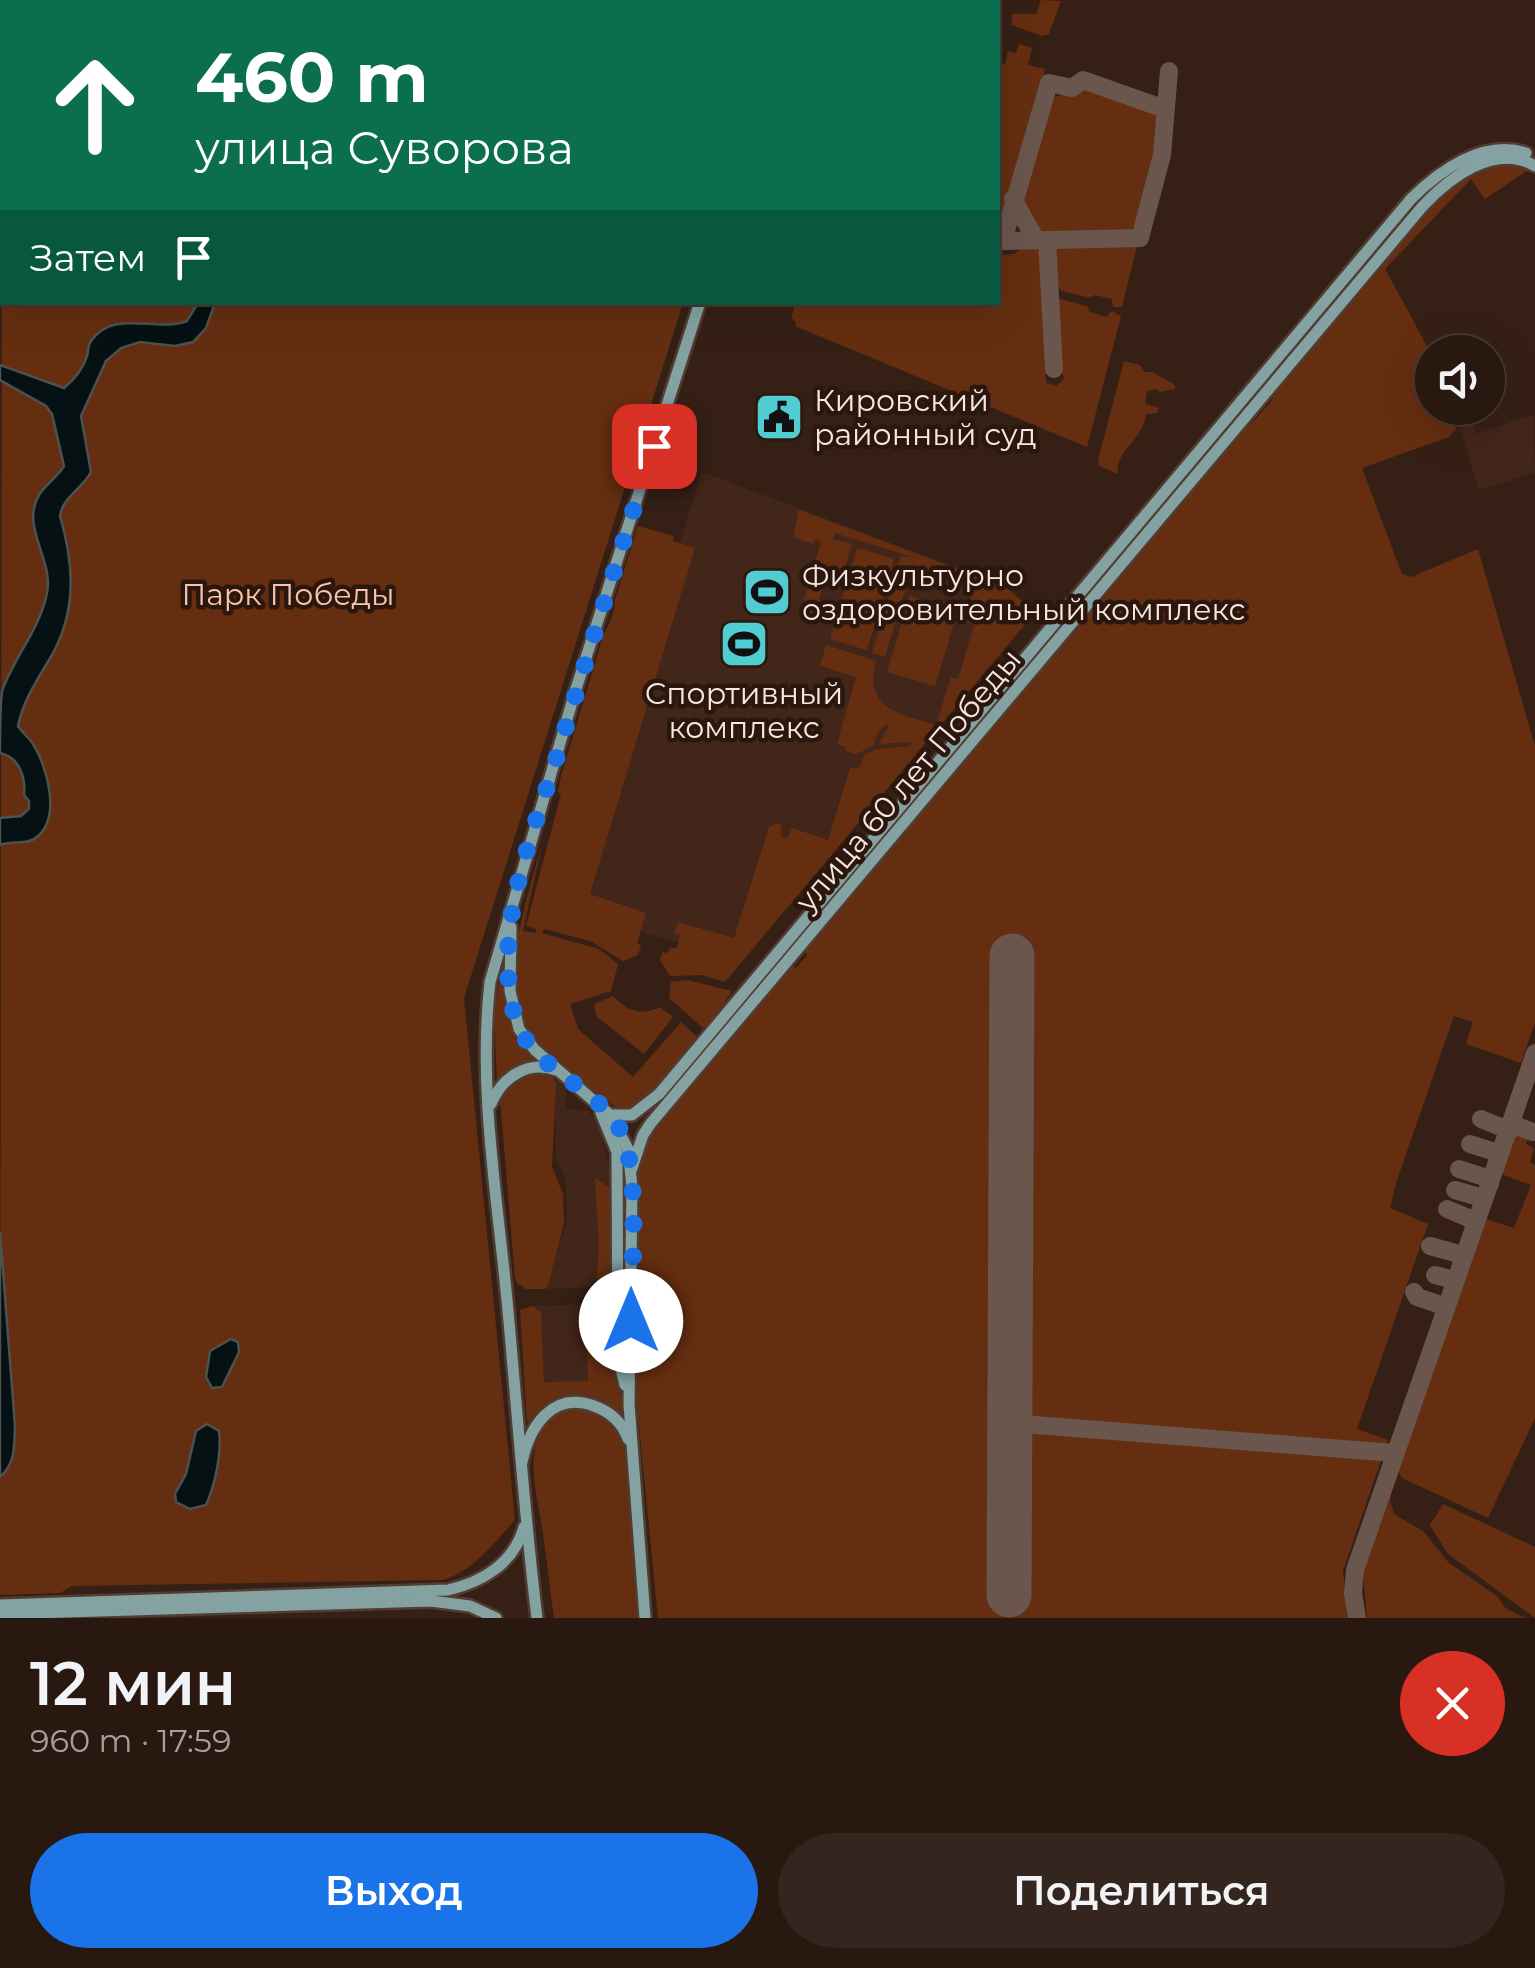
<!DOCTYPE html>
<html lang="ru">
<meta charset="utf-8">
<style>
body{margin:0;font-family:Montserrat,sans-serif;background:#34251e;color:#f1f3f6;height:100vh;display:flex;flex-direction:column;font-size:38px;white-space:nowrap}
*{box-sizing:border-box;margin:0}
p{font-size:32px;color:#a5a09f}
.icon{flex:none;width:55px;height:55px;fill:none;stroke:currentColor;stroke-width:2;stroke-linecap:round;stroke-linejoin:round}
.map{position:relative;height:1618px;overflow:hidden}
.panel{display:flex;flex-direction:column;background:#281810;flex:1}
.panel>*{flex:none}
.hud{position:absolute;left:0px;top:0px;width:1000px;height:305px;box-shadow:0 10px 40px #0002,0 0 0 2px #443730;background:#0b6e4f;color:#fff;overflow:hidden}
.buttons{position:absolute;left:1415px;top:335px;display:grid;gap:20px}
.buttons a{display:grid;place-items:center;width:90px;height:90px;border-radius:50%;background:#281810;box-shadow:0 10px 40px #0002,0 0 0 2px #443730;font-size:50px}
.pin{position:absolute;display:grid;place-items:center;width:85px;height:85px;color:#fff;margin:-42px;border-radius:20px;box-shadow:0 5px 15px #0006}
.me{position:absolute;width:110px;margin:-55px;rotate:0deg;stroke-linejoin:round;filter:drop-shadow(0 0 8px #0008)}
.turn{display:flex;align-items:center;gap:35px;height:210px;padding:0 30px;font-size:45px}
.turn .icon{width:130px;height:130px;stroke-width:2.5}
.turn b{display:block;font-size:70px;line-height:85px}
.then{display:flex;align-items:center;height:95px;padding:0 30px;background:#0003;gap:20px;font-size:38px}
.round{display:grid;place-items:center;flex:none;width:105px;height:105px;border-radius:52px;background:#34251e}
.summary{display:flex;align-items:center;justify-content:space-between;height:170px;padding:0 30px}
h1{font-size:60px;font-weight:600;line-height:75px}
.primary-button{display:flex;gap:20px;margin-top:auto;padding:20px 30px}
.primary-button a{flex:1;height:115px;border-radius:60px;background:#1a73e8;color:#fff;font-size:40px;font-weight:600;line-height:115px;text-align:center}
.primary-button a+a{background:#34251e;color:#f1f3f6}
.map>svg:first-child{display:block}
.built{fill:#422619}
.green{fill:#652e11}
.water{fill:#051112;stroke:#4d5150;stroke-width:2.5}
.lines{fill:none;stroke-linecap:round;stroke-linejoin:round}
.taxiway{stroke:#6a564c;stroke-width:18}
.runway{stroke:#6a564c;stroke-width:45}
.primary-casing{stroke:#513c32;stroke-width:16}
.primary{stroke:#85a2a3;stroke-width:11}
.route{stroke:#1a73e8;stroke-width:18;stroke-dasharray:0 32.4}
.labels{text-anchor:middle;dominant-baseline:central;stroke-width:9;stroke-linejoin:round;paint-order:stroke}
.poi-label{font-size:30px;fill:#f6e7e0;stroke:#2b170d;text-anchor:start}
.park-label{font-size:30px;fill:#fac3aa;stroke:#2b170d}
.street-label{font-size:30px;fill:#f6e7e0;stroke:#2b170d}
</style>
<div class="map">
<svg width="1535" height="1618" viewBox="0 0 1535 1618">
<rect width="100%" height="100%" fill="#362016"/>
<!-- built -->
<g class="built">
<polygon points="1534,414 1535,473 1479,490 1459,425 1472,421 1476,434"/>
<polygon points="702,472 1005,586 1037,612 741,962 566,909"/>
<polygon points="554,1079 569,1089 566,1087 566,1109 588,1111 599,1124 609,1168 614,1175 609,1187 608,1183 596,1281 598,1287 544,1289 567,1221 566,1179 556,1158"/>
<polygon points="594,1304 586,1314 589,1381 544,1383 541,1317 540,1312 532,1306"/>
</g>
<!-- green -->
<g class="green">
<polygon points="161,0 778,0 159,2"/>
<polygon points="1041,0 1061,1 1049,34 1042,36 1012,25 1012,14 1036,14"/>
<polygon points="1019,44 1032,48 1028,65 1044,69 1045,81 1004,220 998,226 998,63 1005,65 1008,51 1016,53"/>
<path d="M 1085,85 L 1162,111 C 1160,139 1155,226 1124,233 L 1045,235 L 1037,230 L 1020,193 L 1050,99 Z"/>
<polygon points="1505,161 1531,168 1485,199 1471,179 1385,269 1432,355 1432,408 1450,408 1456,429 1449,437 1362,468 1402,574 1411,577 1478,549 1535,746 1535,1022 1521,1063 1466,1044 1473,1022 1454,1016 1396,1183 1390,1208 1428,1224 1357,1429 1388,1440 1343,1571 1348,1618 658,1618 636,1395 638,1170 641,1153 656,1126 779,978 792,966 796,968 807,955 805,952 815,936 1245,425 1248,427 1271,402 1275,390 1434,202 1462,180"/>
<path d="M 2,167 L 2,302 L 683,303 L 464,998 L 515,1520 C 494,1543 474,1571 443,1580 L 72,1586 L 60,1593 L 0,1595 Z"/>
<polygon points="1031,241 1043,241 1047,252 1050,366 1045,376 1047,383 1056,386 1064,379 1058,359 1054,303 1060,299 1087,306 1090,312 1107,317 1111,311 1121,316 1087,447 795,326 796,322 791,318 796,303 998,302 998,255 1014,254"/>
<polygon points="1059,241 1125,244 1138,242 1122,307 1113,307 1112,299 1095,295 1089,298 1062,291 1054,284 1054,252"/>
<path d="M 1124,361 L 1140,365 L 1144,372 L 1152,372 L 1175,385 L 1175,389 L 1160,392 L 1156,389 L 1147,391 L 1145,404 L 1159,408 L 1157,413 L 1146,414 C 1143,441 1114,451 1118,474 L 1099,466 L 1098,460 Z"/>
<path d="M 799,510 L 1004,586 L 1035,612 L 725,982 L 702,975 L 670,976 L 660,960 L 662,952 L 667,953 L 670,948 L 677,948 L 680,935 L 674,933 L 678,922 L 734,938 L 769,827 L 777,823 L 781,825 L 781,837 L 787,838 L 792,828 L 828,840 L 850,768 L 859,768 L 865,754 L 878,749 L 911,746 L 911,742 L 879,744 L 889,726 L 886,724 L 877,733 L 874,745 L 857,754 L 845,751 L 846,747 L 837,744 L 856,677 L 820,666 L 826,645 L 876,661 C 863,709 900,714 936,725 L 951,677 L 958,679 L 974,625 L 967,622 L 973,602 C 960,580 954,565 924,569 L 906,587 L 885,657 L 872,653 L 901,556 L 915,558 L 835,533 L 833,539 L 852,544 L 842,578 L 823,573 L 825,575 L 819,600 L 833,604 L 831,611 L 817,603 L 813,614 L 823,617 L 829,615 L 827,624 L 799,616 L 821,542 L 815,539 L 813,544 L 793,537 Z"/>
<path d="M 638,526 L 674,536 L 673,541 L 695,548 L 590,894 L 646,913 L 637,943 L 641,945 L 638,955 L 623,961 L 590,941 L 544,929 L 542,933 L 599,949 L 618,964 L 611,991 L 570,1004 L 578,1029 L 633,1077 L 681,1022 L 698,1038 L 653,1095 L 626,1111 C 605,1104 587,1085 570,1071 C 555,1058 537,1045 527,1028 C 498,975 529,894 543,840 L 523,931 L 536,933 L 536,929 L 526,926 L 561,794 L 558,792 L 561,776 L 604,633 C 612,620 614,614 615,599 Z"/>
<polygon points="857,548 894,559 867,650 830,639"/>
<polygon points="910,596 958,610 935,686 887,672"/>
<path d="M 504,949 C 505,995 508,1024 536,1061 L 497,1081 L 494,1015 Z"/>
<polygon points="687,980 732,991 709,1027 703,1028 669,998 671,982"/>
<path d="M 613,996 C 627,1010 640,1017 660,1007 L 673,1017 L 644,1054 L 596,1016 L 594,1004 Z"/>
<path d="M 542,1071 L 554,1079 L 556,1085 L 552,1167 L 563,1194 L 564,1223 L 548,1286 L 544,1289 L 526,1289 L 517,1283 L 515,1278 L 500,1099 C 508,1081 523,1073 542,1071 Z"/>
<polygon points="1516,1129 1529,1134 1526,1144 1534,1148 1530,1162 1535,1165 1535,1418 1488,1518 1402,1478 1398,1470 1486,1219 1514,1228 1531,1185 1501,1174"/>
<polygon points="595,1178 609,1187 613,1284 604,1289 596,1281 599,1249"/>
<path d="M 594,1304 L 605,1304 L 613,1309 L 614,1358 L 625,1418 C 603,1402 568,1383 543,1406 C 536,1413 534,1419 527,1423 L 520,1310 L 532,1306 L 541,1312 L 544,1382 L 588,1381 L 586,1314 Z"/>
<path d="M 568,1408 C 594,1406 612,1419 624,1440 L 639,1618 L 554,1618 C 550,1590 547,1561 543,1533 C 537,1493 516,1428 568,1408 Z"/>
<polygon points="1393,1485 1390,1500 1394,1514 1423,1531 1448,1562 1498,1597 1505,1608 1525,1618 1367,1618 1363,1572"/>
<polygon points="1443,1504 1535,1547 1535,1618 1448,1554 1430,1525"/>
</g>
<!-- water -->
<g class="water">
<path d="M 198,303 L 215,303 L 206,328 L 193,342 L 175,346 L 140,342 L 121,348 L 106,361 L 81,416 L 91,472 C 82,489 62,498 60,516 C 74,564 77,610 52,655 C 39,677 23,700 18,726 C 22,732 29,738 33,744 C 47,766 61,816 38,836 C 26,847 13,839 0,845 L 0,818 L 21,816 L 29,809 L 29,801 L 24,795 C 26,777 19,757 0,753 C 0,734 0,708 2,691 C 14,657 40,629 47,593 C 54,560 20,527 39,495 C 46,484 58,477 64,466 L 52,414 L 46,406 L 0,380 L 0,365 L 64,388 C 74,380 83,369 87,356 C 89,350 87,347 91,341 C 115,308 154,333 187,321 Z"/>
<path d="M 0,1232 L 15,1426 C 14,1446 16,1463 0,1477 Z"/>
<polygon points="231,1339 238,1342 239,1352 222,1387 212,1388 206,1377 210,1351"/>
<path d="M 207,1424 L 219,1431 C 222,1453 215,1485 206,1505 L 190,1509 L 176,1502 L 175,1494 L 186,1474 L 196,1431 Z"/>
</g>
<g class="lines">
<!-- taxiway -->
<g class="taxiway">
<polyline points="1165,109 1083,80 1072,88 1049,83 1003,241 1140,238 1162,155 1169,71"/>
<polyline points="1013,199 1036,240"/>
<polyline points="1047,240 1054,369"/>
<polyline points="1481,1119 1503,1128 1508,1133"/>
<polyline points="1509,1130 1517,1126 1533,1132"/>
<polyline points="1470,1144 1495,1152 1498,1159"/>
<polyline points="1459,1169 1487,1178 1490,1184"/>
<polyline points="1455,1190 1479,1197 1482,1204"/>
<polyline points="1447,1209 1471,1219 1474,1225"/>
<polyline points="1430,1246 1459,1254 1462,1260"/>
<polyline points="1435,1275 1450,1279 1453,1285"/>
<polyline points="1414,1292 1417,1297 1441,1305 1444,1312"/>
<polyline points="1010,1423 1394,1453"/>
<polyline points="1357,1618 1353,1593 1355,1570 1535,1053"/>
</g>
<!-- runway -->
<polyline class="runway" points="1009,1595 1012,956"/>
<!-- primary casing -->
<g class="primary-casing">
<g id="primary">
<polyline points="795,2 796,0"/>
<polyline points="511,927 510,991 519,1029 535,1050 610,1115 628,1149 632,1187 629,1404 645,1618"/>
<path d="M 491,1104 C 502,1077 528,1060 556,1070"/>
<polyline points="601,1113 617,1152 618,1357 625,1385"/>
<path d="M 610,1115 L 632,1115 L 659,1094 L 1411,199 C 1440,170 1484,139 1526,153"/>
<path d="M 631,1171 L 643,1135 L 651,1123 L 1422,207 C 1449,178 1495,142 1535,166"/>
<path d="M 522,1462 C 530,1425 553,1391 594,1406 C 611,1412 622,1422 628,1439"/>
<path d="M 0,1605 L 448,1590 C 483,1582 514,1563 524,1527"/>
<polyline points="0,1614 431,1601 470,1606 496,1618"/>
<path d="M 537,1618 C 524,1512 517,1406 507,1300 C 497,1195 478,1087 490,982 L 575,692 L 700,302"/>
</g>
</g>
<!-- primary -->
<use href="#primary" class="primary"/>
</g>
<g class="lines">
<!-- route -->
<path class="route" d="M 631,1321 C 631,1273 642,1164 618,1126 C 592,1084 529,1067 515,1017 C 490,927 536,828 561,743 C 591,644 622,545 654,446"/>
</g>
<!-- icons -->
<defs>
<g id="civic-square" transform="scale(2.5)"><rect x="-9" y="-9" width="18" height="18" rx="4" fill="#51ccd1" stroke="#2b170d"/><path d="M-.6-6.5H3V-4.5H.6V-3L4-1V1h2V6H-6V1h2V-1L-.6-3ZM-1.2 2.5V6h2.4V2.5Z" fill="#111"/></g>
<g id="stadium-square" transform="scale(2.5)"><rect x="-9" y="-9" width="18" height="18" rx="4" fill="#51ccd1" stroke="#2b170d"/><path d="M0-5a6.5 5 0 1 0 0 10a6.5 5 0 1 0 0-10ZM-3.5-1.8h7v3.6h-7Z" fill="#111"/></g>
</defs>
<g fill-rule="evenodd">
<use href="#civic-square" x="779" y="417"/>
<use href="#stadium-square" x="767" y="592"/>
<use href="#stadium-square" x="744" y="644"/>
</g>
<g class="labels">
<!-- poi labels -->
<g class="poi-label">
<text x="814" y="400">Кировский<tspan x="814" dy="34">районный суд</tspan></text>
<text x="802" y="575">Физкультурно<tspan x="802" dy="34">оздоровительный комплекс</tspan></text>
<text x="744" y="693" text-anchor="middle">Спортивный<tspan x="744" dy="34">комплекс</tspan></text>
</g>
<!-- park labels -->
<g class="park-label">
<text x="288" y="594">Парк Победы</text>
</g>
<!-- street labels -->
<g class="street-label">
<text transform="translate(908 780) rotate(-50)">улица 60 лет Победы</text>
</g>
</g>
</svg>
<div class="buttons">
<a><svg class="icon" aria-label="sound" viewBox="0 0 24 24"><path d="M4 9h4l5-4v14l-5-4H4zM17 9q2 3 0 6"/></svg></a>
</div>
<div class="pin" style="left:654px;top:446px;background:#d93025"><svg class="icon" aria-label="arrive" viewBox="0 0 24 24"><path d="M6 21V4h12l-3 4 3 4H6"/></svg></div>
<svg class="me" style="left:631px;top:1321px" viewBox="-20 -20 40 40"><circle r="19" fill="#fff"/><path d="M0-13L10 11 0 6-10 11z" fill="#1a73e8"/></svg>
<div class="hud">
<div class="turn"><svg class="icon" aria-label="ahead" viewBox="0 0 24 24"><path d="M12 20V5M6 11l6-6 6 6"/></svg><div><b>460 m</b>улица Суворова</div></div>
<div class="then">Затем<svg class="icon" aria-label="arrive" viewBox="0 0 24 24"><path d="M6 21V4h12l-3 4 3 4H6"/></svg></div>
</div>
</div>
<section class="panel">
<div class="summary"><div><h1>12 мин</h1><p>960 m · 17:59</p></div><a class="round" style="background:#d93025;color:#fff"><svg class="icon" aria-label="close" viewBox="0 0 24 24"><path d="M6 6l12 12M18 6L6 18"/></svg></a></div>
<div class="primary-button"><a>Выход</a><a>Поделиться</a></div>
</section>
